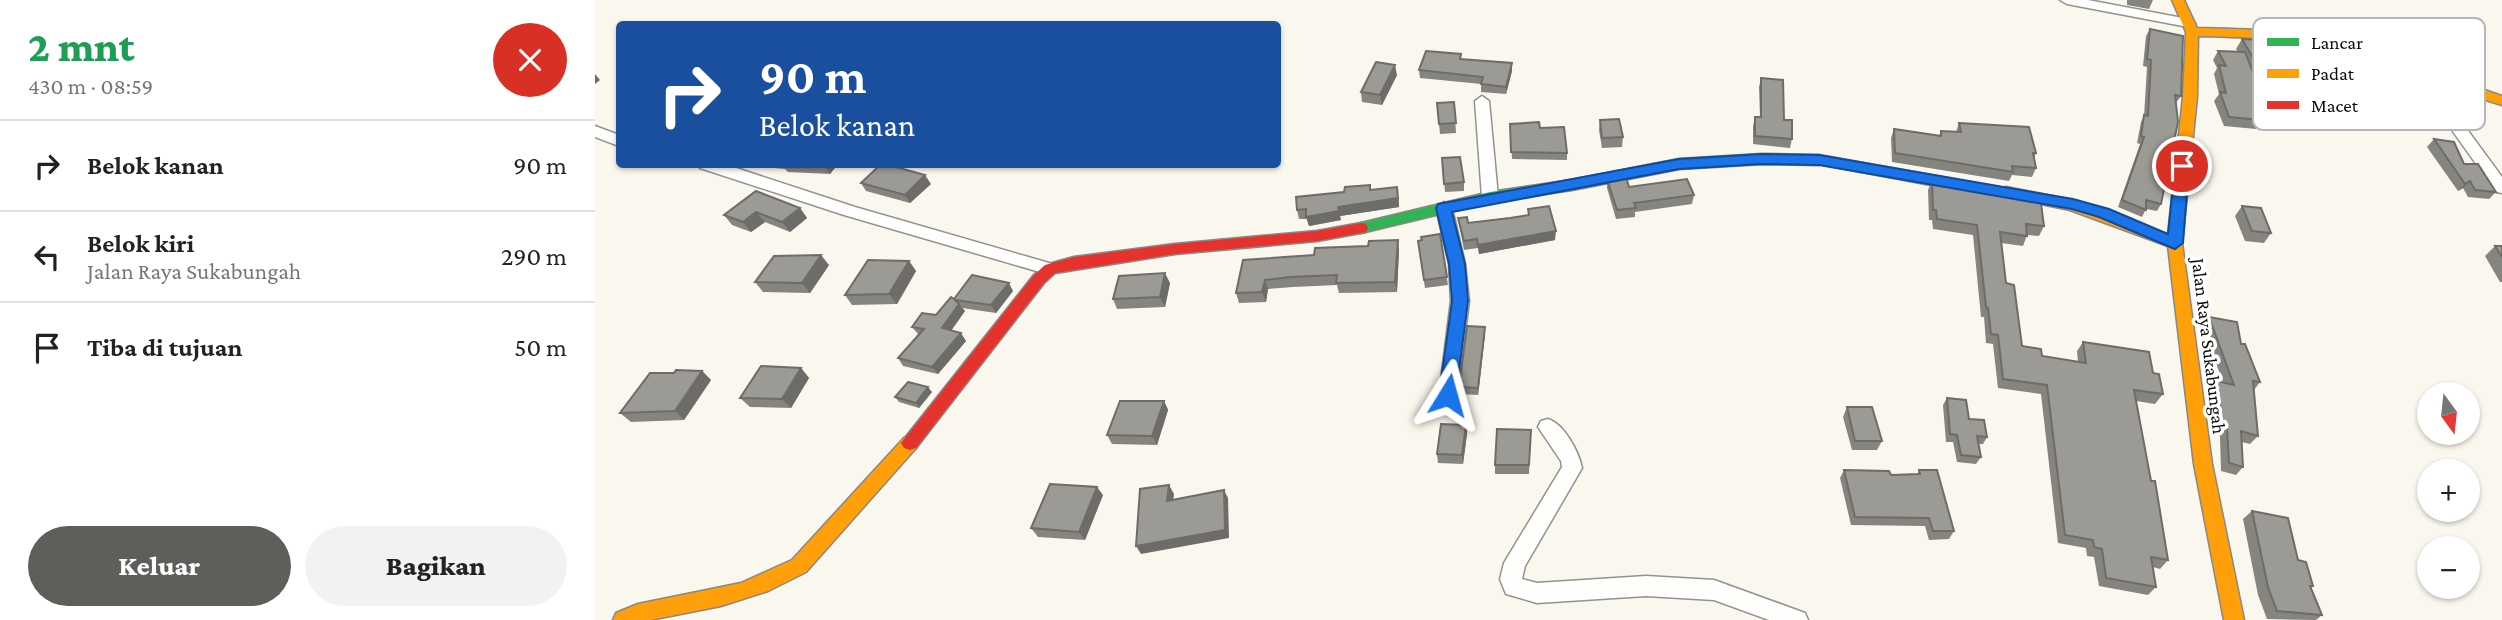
<!DOCTYPE html>
<html lang="id">
<meta charset="utf-8">
<style>
body{margin:0;font-family:"Crimson Pro",serif;background:#f2f2f2;color:#222;height:100vh;display:flex;flex-direction:column;font-size:26px;white-space:nowrap}
*{box-sizing:border-box;margin:0}
p{font-size:23px;color:#767676}
.icon{flex:none;width:38px;height:38px;fill:none;stroke:currentColor;stroke-width:2;stroke-linecap:round;stroke-linejoin:round}
.map{position:relative;flex:1;overflow:hidden}
.details{display:flex;flex-direction:column;background:#fff;width:595px}
.details>*{flex:none}
.banner{position:absolute;left:21px;top:21px;width:665px;height:147px;border-radius:7px;box-shadow:0 2px 5px #0004;background:#1a4fa0;color:#fff;overflow:hidden}
.needle{width:46px;rotate:165deg}
.controls{position:absolute;left:1822px;top:382px;display:grid;gap:14px}
.controls a{display:grid;place-items:center;width:63px;height:63px;border-radius:50%;background:#fff;box-shadow:0 2px 5px #0004;font-size:35px}
.pin{position:absolute;display:grid;place-items:center;width:60px;height:60px;color:#fff;margin:-30px;border:4px solid #fff;border-radius:50%;box-shadow:0 2px 7px #0007}
.me{position:absolute;width:77px;margin:-38px;rotate:8deg;stroke-linejoin:round;filter:drop-shadow(0 0 5px #0008)}
.turn{display:flex;align-items:center;gap:24px;height:147px;padding:0 28px;font-size:32px}
.turn .icon{width:91px;height:91px;stroke-width:2.5}
.turn b{display:block;font-size:49px;line-height:60px}
.round{display:grid;place-items:center;flex:none;width:74px;height:74px;border-radius:37px;background:#f2f2f2}
.summary{display:flex;align-items:center;justify-content:space-between;height:119px;padding:0 28px}
h1{font-size:42px;font-weight:800;line-height:52px;color:#1e9e55}
.cta{display:flex;gap:14px;margin-top:auto;padding:14px 28px}
.cta a{flex:1;height:80px;border-radius:42px;background:#5f5e5a;color:#fff;font-size:28px;font-weight:800;line-height:80px;text-align:center}
.cta a+a{background:#f2f2f2;color:#222}
ul{padding:0;list-style:none}
li{display:flex;align-items:center;gap:21px;height:91px;padding:0 28px;border-top:2px solid #e0e0e0}
li div{flex:1}
li b{display:block;font-size:26px}
li em{font-style:normal}
main{display:flex;flex:1;min-height:0}
.map>svg:first-child{display:block}
.lines{fill:none;stroke-linecap:round;stroke-linejoin:round}
.street-casing{stroke:#93928d;stroke-width:3}
.fast-casing{stroke:#898884;stroke-width:3}
.slow-casing{stroke:#898884;stroke-width:3}
.jam-casing{stroke:#898884;stroke-width:3}
.street{fill:#fefefc;fill-rule:evenodd}
.fast{fill:#30b455;fill-rule:evenodd}
.slow{fill:#ff9f0a;fill-rule:evenodd}
.jam{fill:#e5322d;fill-rule:evenodd}
.wall{fill:#86847f}
.shaded-wall{fill:#6d6c68}
.building{fill:#9c9a94;stroke:#6d6c68;stroke-width:2}
.route{fill:#1a73e8;stroke:#114b97;stroke-width:2}
.labels{text-anchor:middle;dominant-baseline:central;stroke-width:7;stroke-linejoin:round;paint-order:stroke}
.street-label{font-size:19px;fill:#0b0b0b;stroke:#fff}
.key{fill:#fff;stroke:#b6b6b6;stroke-width:2}
.key-label{font-size:19px;fill:#0b0b0b}
</style>
<main>
<section class="details">
<div class="summary"><div><h1>2 mnt</h1><p>430 m · 08:59</p></div><a class="round" style="background:#d93025;color:#fff"><svg class="icon" aria-label="close" viewBox="0 0 24 24"><path d="M6 6l12 12M18 6L6 18"/></svg></a></div>
<ul>
<li><svg class="icon" aria-label="right" viewBox="0 0 24 24"><path d="M7 20v-9h11M14 6l5 5-5 5"/></svg><div><b>Belok kanan</b></div><em>90 m</em></li>
<li><svg class="icon" aria-label="left" viewBox="0 0 24 24"><path d="M17 20v-9H6M10 6l-5 5 5 5"/></svg><div><b>Belok kiri</b><p>Jalan Raya Sukabungah</p></div><em>290 m</em></li>
<li><svg class="icon" aria-label="arrive" viewBox="0 0 24 24"><path d="M6 21V4h12l-3 4 3 4H6"/></svg><div><b>Tiba di tujuan</b></div><em>50 m</em></li>
</ul>
<div class="cta"><a>Keluar</a><a>Bagikan</a></div>
</section>
<div class="map">
<svg width="1907" height="620" viewBox="0 0 1907 620">
<rect width="100%" height="100%" fill="#faf8ee"/>
<g class="lines">
<!-- street casing -->
<g class="street-casing">
<g id="street">
<polygon points="1465,0 1493,0 1593,19 1600,23 1593,27 1472,4"/>
<polygon points="1822,67 1827,68 1907,177 1907,193 1901,192 1817,74 1817,68"/>
<polygon points="887,96 894,101 903,197 895,203 887,197 880,101"/>
<polygon points="0,126 24,135 24,146 0,137"/>
<polygon points="103,164 129,164 260,207 461,265 463,269 455,275 249,215 105,168"/>
<polygon points="849,202 857,208 870,264 874,301 862,395 860,400 853,403 846,400 844,395 856,301 854,264 841,208"/>
<path d="M 953,419 C 969,424 984,452 987,468 L 930,566 L 927,579 L 942,583 L 1051,576 L 1119,580 L 1210,613 L 1213,620 L 1174,620 L 1119,600 L 1051,596 L 942,603 L 911,594 L 905,579 L 909,563 L 967,467 L 966,461 L 943,427 L 946,421 Z"/>
</g>
</g>
<!-- fast casing -->
<g class="fast-casing">
<polygon id="fast" points="1167,154 1224,155 1231,160 1224,165 1167,164 1084,169 977,190 895,202 766,233 759,228 766,223 895,192 977,180 1084,159"/>
</g>
<!-- slow casing -->
<g class="slow-casing">
<g id="slow">
<path d="M 1577,0 L 1589,0 L 1602,28 C 1634,29 1666,29 1698,33 C 1770,43 1838,73 1907,96 L 1907,105 C 1853,90 1802,65 1748,51 C 1700,38 1652,37 1603,36 L 1602,97 L 1587,243 L 1617,464 L 1649,620 L 1629,620 L 1599,464 L 1573,246 L 1475,210 L 1411,197 L 1404,192 L 1411,187 L 1482,201 L 1573,235 L 1588,97 L 1591,32 Z"/>
<polygon points="315,436 321,438 324,443 321,448 211,572 173,591 126,606 55,620 18,620 21,613 43,604 146,583 197,560 309,438"/>
</g>
</g>
<!-- jam casing -->
<g class="jam-casing">
<g id="jam">
<polygon points="1224,155 1368,181 1375,186 1368,191 1219,163 1217,160"/>
<polygon points="766,223 771,224 773,228 771,232 722,241 580,254 460,273 449,283 321,448 315,450 309,448 306,443 439,275 450,265 479,257 580,244 722,231"/>
</g>
</g>
<!-- street -->
<use href="#street" class="street"/>
<!-- fast -->
<use href="#fast" class="fast"/>
<!-- slow -->
<use href="#slow" class="slow"/>
<!-- jam -->
<use href="#jam" class="jam"/>
</g>
<!-- wall -->
<g class="wall">
<polygon points="1532,0 1558,0 1554,9 1532,5"/>
<polygon points="1555,29 1586,96 1581,103 1566,204 1562,211 1551,209 1547,217 1523,207 1545,144 1542,143 1546,122 1549,116 1552,67 1548,66 1551,36"/>
<polygon points="1668,37 1714,66 1707,76 1658,71 1672,108 1665,116 1667,120 1661,129 1629,126 1619,101 1624,94 1619,74 1622,68 1618,60 1623,51 1643,52 1641,49 1647,39 1666,40"/>
<polygon points="867,59 917,71 911,94 886,92 886,84 825,78 824,70"/>
<polygon points="802,75 787,105 767,102 766,92"/>
<polygon points="1166,78 1197,139 1195,148 1158,144 1158,126 1160,117 1165,117 1164,87"/>
<polygon points="859,102 861,133 845,134 842,103"/>
<polygon points="1005,120 1028,137 1027,147 1007,148 1004,130"/>
<polygon points="1364,123 1441,153 1439,158 1441,168 1437,177 1417,175 1414,181 1297,162 1296,138 1299,129 1344,136 1346,131 1361,132"/>
<polygon points="915,124 945,128 972,153 972,160 917,159"/>
<polygon points="1839,139 1901,192 1894,199 1873,197 1868,188 1863,191 1832,147"/>
<polygon points="847,158 869,182 869,191 850,192"/>
<polygon points="157,164 243,164 235,174 193,172 190,169 158,166"/>
<polygon points="1012,179 1034,187 1099,195 1097,204 1040,212 1040,217 1021,219 1012,188"/>
<polygon points="1337,180 1449,226 1444,236 1432,235 1428,246 1406,243 1411,283 1427,346 1447,356 1483,362 1482,351 1488,342 1558,373 1568,394 1560,404 1541,401 1556,481 1573,560 1565,569 1558,567 1561,587 1553,595 1504,586 1499,557 1492,556 1491,548 1463,543 1446,394 1403,388 1398,344 1391,343 1389,317 1386,317 1378,235 1338,229 1337,220 1334,220 1333,190"/>
<polygon points="266,183 336,184 315,203 271,191"/>
<polygon points="776,189 804,197 804,207 745,216 746,220 714,226 712,219 704,219 702,210"/>
<polygon points="1647,206 1676,233 1669,243 1650,241 1640,216"/>
<polygon points="205,208 212,218 195,232 170,222 156,232 137,225 129,215"/>
<polygon points="933,209 960,240 884,254 883,248 869,250 863,218 873,223 933,215"/>
<polygon points="845,234 853,285 830,288 823,241"/>
<polygon points="1900,246 1907,246 1907,282 1905,282 1890,256"/>
<polygon points="804,250 802,292 744,293 742,285 698,287 673,289 671,302 644,303 641,293 648,260"/>
<polygon points="314,261 321,271 302,304 257,305 250,295"/>
<polygon points="234,265 215,293 168,292 160,282"/>
<polygon points="575,283 570,307 522,309 518,299"/>
<polygon points="418,291 401,313 367,308 370,311 356,331 371,341 343,374 308,366 303,358 323,334 317,327 341,315 359,299"/>
<polygon points="1614,317 1646,344 1665,382 1659,390 1663,436 1655,444 1647,442 1648,467 1641,475 1626,471 1625,436 1621,435 1615,389 1622,381 1628,382 1607,326"/>
<polygon points="890,334 883,395 865,394 864,387"/>
<polygon points="206,368 214,378 196,408 155,407 145,398"/>
<polygon points="107,371 116,380 89,420 36,422 25,413 79,373"/>
<polygon points="337,392 324,408 304,402 300,397"/>
<polygon points="1352,398 1392,437 1388,444 1383,444 1386,457 1381,464 1362,462 1358,442 1351,442 1348,405"/>
<polygon points="569,401 573,410 562,445 517,444 512,435"/>
<polygon points="1252,407 1287,441 1282,450 1257,450 1248,417"/>
<polygon points="871,425 872,434 868,464 843,463 842,454"/>
<polygon points="936,430 934,474 900,474 900,465"/>
<polygon points="1249,470 1296,475 1322,475 1324,470 1359,531 1354,539 1334,540 1330,526 1256,525 1245,478"/>
<polygon points="508,495 490,540 443,537 436,528"/>
<polygon points="1657,511 1703,560 1718,586 1716,587 1727,615 1721,620 1672,619 1663,595 1648,519"/>
</g>
<!-- shaded-wall -->
<g class="shaded-wall">
<polygon points="917,63 917,71 911,94 911,87"/>
<polygon points="800,65 802,75 787,105 785,95"/>
<polygon points="0,74 5,80 0,84"/>
<polygon points="233,164 243,164 235,174 230,167"/>
<polygon points="330,175 336,184 315,203 310,195"/>
<polygon points="1875,181 1868,188 1863,191 1870,184"/>
<polygon points="802,187 804,207 745,216 746,220 714,226 711,217"/>
<polygon points="205,208 212,218 195,232 187,222"/>
<polygon points="161,212 170,222 156,232 148,222"/>
<polygon points="961,231 960,240 884,254 883,245"/>
<polygon points="803,240 804,250 802,292 800,282"/>
<polygon points="226,255 234,265 215,293 207,283"/>
<polygon points="314,261 321,271 302,304 294,294"/>
<polygon points="570,273 575,283 570,307 565,297"/>
<polygon points="670,280 673,289 671,302 667,292"/>
<polygon points="414,283 418,291 401,313 396,305"/>
<polygon points="364,304 370,311 352,336 347,328"/>
<polygon points="890,327 890,334 883,395 883,388"/>
<polygon points="366,333 371,341 343,374 337,367"/>
<polygon points="206,368 214,378 196,408 187,399"/>
<polygon points="107,371 116,380 89,420 80,411"/>
<polygon points="333,387 337,392 324,408 321,403"/>
<polygon points="569,401 573,410 562,445 557,436"/>
<polygon points="871,425 872,434 868,464 867,455"/>
<polygon points="574,485 579,494 577,509 572,501"/>
<polygon points="502,487 508,495 490,540 484,532"/>
<polygon points="629,490 633,498 634,538 546,554 541,546"/>
</g>
<!-- building -->
<g class="building">
<polygon points="1555,29 1588,36 1586,96 1580,95 1583,122 1566,204 1551,200 1551,210 1527,200 1549,137 1546,136 1549,115 1553,116 1556,60 1552,59"/>
<polygon points="1668,37 1702,40 1714,66 1660,61 1647,39 1669,40"/>
<polygon points="831,51 866,54 865,59 917,63 911,87 886,84 888,77 824,70"/>
<polygon points="1623,51 1650,52 1672,108 1661,107 1667,120 1634,117 1625,92 1631,93 1624,65 1631,66"/>
<polygon points="781,62 800,65 785,95 766,92"/>
<polygon points="1166,78 1188,80 1189,120 1197,120 1197,139 1160,136 1160,117 1166,117"/>
<polygon points="859,102 861,123 844,124 842,103"/>
<polygon points="1024,119 1028,137 1007,138 1005,120"/>
<polygon points="944,122 945,128 969,127 972,153 916,152 915,124"/>
<polygon points="1364,123 1434,127 1441,153 1438,153 1441,168 1417,166 1418,172 1300,153 1299,129 1346,136 1346,131 1366,132"/>
<polygon points="1839,139 1859,142 1869,164 1883,164 1901,192 1880,190 1875,181 1870,184"/>
<polygon points="865,157 869,182 849,184 847,158"/>
<polygon points="188,164 233,164 230,167 188,165"/>
<polygon points="286,164 290,164 330,175 310,195 266,183"/>
<polygon points="1031,177 1034,187 1092,179 1099,195 1039,203 1041,208 1022,210 1012,179"/>
<polygon points="1337,180 1445,196 1449,226 1431,224 1432,236 1405,232 1411,283 1419,285 1427,346 1446,349 1447,356 1491,363 1488,342 1554,352 1558,373 1564,374 1568,394 1539,390 1556,481 1560,481 1573,560 1556,557 1561,587 1511,578 1507,549 1499,547 1498,540 1470,535 1452,385 1408,379 1403,335 1396,334 1393,308 1391,307 1382,225 1342,219 1341,210 1338,210"/>
<polygon points="775,185 775,190 802,187 803,198 743,207 744,211 711,217 711,209 702,210 701,197 749,192 750,187"/>
<polygon points="161,191 205,208 187,222 161,212 148,222 129,215"/>
<polygon points="954,206 961,231 883,245 882,239 869,241 863,218 872,217 873,223 915,218 934,215 933,209"/>
<polygon points="1647,206 1666,208 1676,233 1657,231"/>
<polygon points="845,234 852,277 829,280 823,241 827,240 826,237"/>
<polygon points="803,240 800,282 741,283 742,275 695,277 670,280 667,292 641,293 648,260 719,255 720,248 773,246 774,241"/>
<polygon points="1900,246 1907,246 1907,257"/>
<polygon points="226,255 207,283 160,282 179,256"/>
<polygon points="273,260 314,261 294,294 250,295"/>
<polygon points="570,273 565,297 518,299 524,276"/>
<polygon points="377,275 414,283 396,305 360,300 364,304 347,328 366,333 337,367 303,358 329,329 317,327 327,313 341,315 356,297 359,299"/>
<polygon points="1614,317 1642,322 1646,344 1650,344 1665,382 1658,381 1663,436 1646,431 1648,467 1634,463 1632,427 1628,426 1622,381 1639,385"/>
<polygon points="872,326 890,327 883,388 864,387"/>
<polygon points="166,366 206,368 187,399 145,398"/>
<polygon points="81,370 107,371 80,411 25,413 55,373 79,373"/>
<polygon points="313,382 333,387 321,403 300,397"/>
<polygon points="1352,398 1371,400 1374,419 1389,420 1392,437 1382,436 1386,457 1366,455 1362,435 1355,434"/>
<polygon points="525,401 569,401 557,436 512,435"/>
<polygon points="1252,407 1277,407 1287,441 1260,441"/>
<polygon points="846,424 871,425 867,455 842,454"/>
<polygon points="902,429 936,430 934,465 900,465"/>
<polygon points="1249,470 1294,471 1296,475 1325,474 1324,470 1342,470 1359,531 1338,531 1334,518 1260,517"/>
<polygon points="455,484 502,487 484,532 436,528"/>
<polygon points="574,485 572,501 629,490 630,530 541,546 545,489"/>
<polygon points="1657,511 1693,518 1703,560 1711,562 1718,586 1715,586 1727,615 1682,611 1673,587"/>
</g>
<!-- route -->
<polygon class="route" points="1167,154 1224,155 1478,199 1514,209 1573,234 1580,166 1587,161 1594,166 1588,243 1580,249 1575,247 1504,217 1477,209 1224,165 1167,164 1084,169 857,212 870,264 873,301 861,395 859,400 847,400 844,395 857,301 854,264 841,208 843,204 1084,159"/>
<g class="labels">
<!-- street labels -->
<g class="street-label">
<text transform="translate(1614 346) rotate(83)">Jalan Raya Sukabungah</text>
</g>
</g>
<!-- legend -->
<rect x="1658" y="18" width="232" height="112" rx="10" class="key"/>
<rect x="1672" y="38" width="32" height="8" fill="#30b455"/>
<rect x="1672" y="69" width="32" height="9" fill="#ff9f0a"/>
<rect x="1672" y="101" width="32" height="8" fill="#e5322d"/>
<g class="key-label">
<text x="1716" y="49">Lancar</text>
<text x="1716" y="80">Padat</text>
<text x="1716" y="112">Macet</text>
</g>
</svg>
<div class="controls">
<a><svg class="needle" viewBox="-14 -14 28 28"><path d="M0-13l5 13h-10z" fill="#e53935"/><path d="M0 13l5-13h-10z" fill="#767676"/></svg></a>
<a>+</a>
<a>−</a>
</div>
<div class="pin" style="left:1587px;top:166px;background:#d93025"><svg class="icon" aria-label="arrive" viewBox="0 0 24 24"><path d="M6 21V4h12l-3 4 3 4H6"/></svg></div>
<svg class="me" style="left:853px;top:395px" viewBox="-20 -20 40 40"><path d="M0-17L14 15 0 8-14 15z" fill="#1a73e8" stroke="#fff" stroke-width="4"/></svg>
<div class="banner">
<div class="turn"><svg class="icon" aria-label="right" viewBox="0 0 24 24"><path d="M7 20v-9h11M14 6l5 5-5 5"/></svg><div><b>90 m</b>Belok kanan</div></div>
</div>
</div>
</main>
